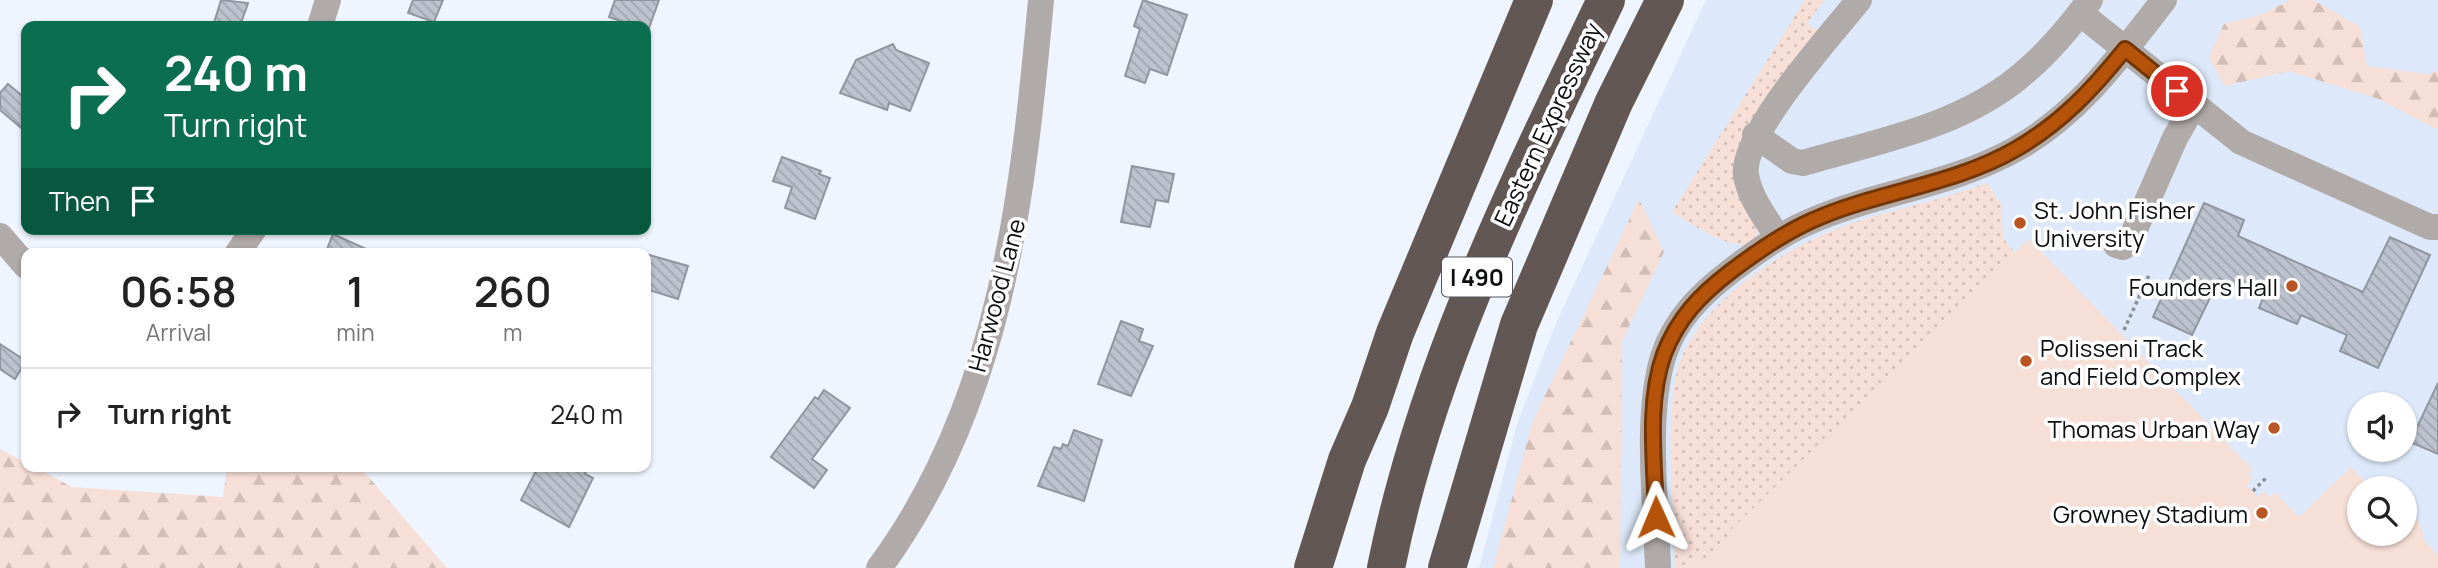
<!DOCTYPE html>
<style>
body{margin:0;font-family:Manrope,sans-serif;background:#f2f2f2;color:#222;height:100vh;display:flex;flex-direction:column;font-size:26px;white-space:nowrap}
*{box-sizing:border-box;margin:0}
p{font-size:23px;color:#767676}
.icon{flex:none;width:38px;height:38px;fill:none;stroke:currentColor;stroke-width:2;stroke-linecap:round;stroke-linejoin:round}
.map{position:relative;flex:1;overflow:hidden}
.side{position:absolute;left:21px;top:248px;width:630px;height:224px;display:flex;flex-direction:column;background:#fff;border-radius:14px;box-shadow:0 2px 5px #0004}
.side>*{flex:none}
.guide{position:absolute;left:21px;top:21px;width:630px;height:214px;border-radius:14px;box-shadow:0 2px 5px #0004;background:#0b6e4f;color:#fff;overflow:hidden}
.controls{position:absolute;left:2347px;top:392px;display:grid;gap:14px}
.controls a{display:grid;place-items:center;width:70px;height:70px;border-radius:50%;background:#fff;box-shadow:0 2px 5px #0004;font-size:35px}
.pin{position:absolute;display:grid;place-items:center;width:60px;height:60px;color:#fff;margin:-30px;border:4px solid #fff;border-radius:50%;box-shadow:0 2px 7px #0007}
.me{position:absolute;width:77px;margin:-38px;rotate:359deg;stroke-linejoin:round;filter:drop-shadow(0 0 5px #0008)}
.turn{display:flex;align-items:center;gap:24px;height:147px;padding:0 28px;font-size:32px}
.turn .icon{width:91px;height:91px;stroke-width:2.5}
.turn b{display:block;font-size:49px;line-height:60px}
.then{display:flex;align-items:center;height:66px;padding:0 28px;background:#0003;gap:14px;font-size:26px}
.eta{display:flex;justify-content:space-evenly;align-items:center;height:119px;text-align:center}
.eta b{font-size:42px;font-weight:600;line-height:49px}
ul{padding:0;list-style:none}
li{display:flex;align-items:center;gap:21px;height:91px;padding:0 28px;border-top:2px solid #e0e0e0}
li div{flex:1}
li b{display:block;font-size:26px}
li em{font-style:normal}
.map>svg:first-child{display:block}
.built{fill:#dde9fa;fill-rule:evenodd}
.grass{fill:url(#grass-dots)}
.forest{fill:url(#forest-firs)}
.garden{fill:#f6dfd6}
.building{fill:url(#building-back-hatch);stroke:#8f96a0;stroke-width:2}
.lines{fill:none;stroke-linecap:round;stroke-linejoin:round}
.path{stroke:#8b8f96;stroke-width:3.5;stroke-dasharray:3.5 3.5;stroke-linecap:butt}
.minor{stroke:#b0aaa8;stroke-width:26}
.highway{stroke:#635753;stroke-width:38}
.route-casing{stroke:#753606;stroke-width:18}
.route{stroke:#b45309;stroke-width:12}
.poi-dot{fill:#b95523;stroke:#fff;stroke-width:2.5}
.labels{text-anchor:middle;dominant-baseline:central;stroke-width:7;stroke-linejoin:round;paint-order:stroke}
.shield{fill:#fff;stroke:#555659;stroke-width:2}
.shield-label{font-size:23px;font-weight:bold;fill:#0c0e12}
.street-label{font-size:24px;fill:#0c0e12;stroke:#fff}
.poi-label{font-size:24px;fill:#0c0e12;stroke:#fff;text-anchor:end}
</style>
<div class="map">
<svg width="2438" height="568" viewBox="0 0 2438 568">
<defs>
<pattern id="grass-dots" width="8" height="8" patternUnits="userSpaceOnUse" patternTransform="scale(1.75)"><rect width="8" height="8" fill="#f6dfd6"/><path d="M2 2h.1M6 6h.1" fill="none" stroke="#d2beb7" stroke-width="1.8" stroke-linecap="round"/></pattern>
<pattern id="forest-firs" width="22" height="20" patternUnits="userSpaceOnUse" patternTransform="scale(1.75)"><rect width="22" height="20" fill="#f6dfd6"/><path d="M5 1l3.5 6h-7zM16 11l3.5 6h-7z" fill="#d2beb7"/></pattern>
<pattern id="building-back-hatch" width="6" height="6" patternUnits="userSpaceOnUse" patternTransform="scale(1.75)"><rect width="6" height="6" fill="#bcc3ce"/><path d="M-1 5l2 2M0 0l6 6M5-1l2 2" fill="none" stroke="#a0a6b0"/></pattern>
</defs>
<rect width="100%" height="100%" fill="#eff5fe"/>
<!-- built -->
<path class="built" d="M 1706,0 L 2438,0 L 2438,568 L 1479,568 L 1517,424 L 1556,323 ZM 2359,404 L 2404,404 L 2404,450 L 2359,450 ZM 2359,488 L 2404,488 L 2404,534 L 2359,534 Z"/>
<!-- grass -->
<g class="grass">
<path d="M 1805,0 L 1825,0 L 1807,23 L 1820,33 C 1801,58 1731,132 1737,162 C 1743,186 1762,216 1756,240 C 1733,256 1692,223 1672,212 Z"/>
<path d="M 1987,183 L 2001,204 L 2003,238 L 2015,253 L 1732,529 L 1708,568 L 1675,568 C 1674,512 1665,430 1676,376 C 1691,302 1796,239 1865,219 C 1906,207 1947,198 1987,183 Z"/>
</g>
<!-- forest -->
<g class="forest">
<polygon points="2290,0 2313,0 2360,27 2367,66 2428,74 2438,71 2438,130 2379,99 2289,71 2224,86 2209,57 2224,24 2263,14"/>
<polygon points="1639,199 1664,252 1622,341 1620,568 1493,568 1533,421"/>
<polygon points="0,449 26,463 26,467 35,467 72,487 223,497 227,467 360,467 447,568 0,568"/>
</g>
<!-- garden -->
<polygon class="garden" points="2029,239 2252,469 2248,474 2252,479 2247,485 2258,497 2264,491 2270,497 2275,492 2299,517 2351,467 2371,488 2359,488 2359,534 2404,534 2405,508 2420,524 2424,540 2438,556 2438,568 1693,568 1698,556 1710,561 1732,529"/>
<!-- building -->
<g class="building">
<polygon points="221,0 248,3 240,26 213,26"/>
<polygon points="413,0 443,0 434,22 408,13"/>
<polygon points="615,0 659,0 648,31 646,26 636,26 609,17"/>
<polygon points="1143,0 1187,15 1167,75 1150,69 1145,83 1125,76 1140,29 1134,26"/>
<polygon points="893,44 896,50 929,63 910,111 889,103 887,110 840,93 856,60"/>
<polygon points="8,84 26,99 26,132 0,110 0,93"/>
<polygon points="782,157 821,171 819,174 830,178 815,219 785,208 792,187 773,181"/>
<polygon points="1132,166 1174,174 1168,202 1156,200 1150,227 1121,222"/>
<polygon points="2204,203 2244,220 2238,236 2363,292 2390,237 2430,255 2378,368 2340,351 2347,335 2301,315 2297,324 2259,308 2263,298 2219,279 2192,335 2153,317"/>
<polygon points="333,234 377,254 325,254"/>
<polygon points="646,254 688,266 678,299 646,289"/>
<polygon points="1121,321 1143,329 1139,341 1153,346 1131,396 1098,384"/>
<polygon points="0,344 26,361 15,379 0,369"/>
<polygon points="2438,383 2438,454 2410,442"/>
<polygon points="824,390 850,408 812,459 827,470 814,488 771,457 815,397 818,399"/>
<polygon points="1074,430 1102,440 1084,501 1038,486 1054,447 1061,449 1063,444 1068,446"/>
<polygon points="538,467 588,467 585,474 593,478 569,527 521,500"/>
</g>
<g class="lines">
<!-- path -->
<g class="path">
<polyline points="2124,330 2150,273"/>
<polyline points="2253,491 2267,477"/>
</g>
<!-- minor -->
<g class="minor">
<polyline points="2080,13 2241,142 2430,227 2438,227"/>
<polyline points="320,26 328,0"/>
<path d="M 1755,135 L 1792,161 L 1803,163 C 1878,141 1964,126 2025,72 C 2050,51 2070,26 2090,0"/>
<polyline points="0,236 26,266"/>
<path d="M 1778,238 C 1766,218 1750,199 1746,175 C 1740,135 1832,34 1859,0"/>
<polyline points="2116,245 2123,247 2129,243 2175,138 2194,105"/>
<polyline points="237,254 254,229"/>
<path d="M 879,568 C 1001,404 1023,197 1041,0"/>
<path d="M 1658,568 C 1656,504 1645,417 1663,357 C 1675,319 1701,294 1731,271 C 1756,252 1782,233 1811,221 C 1878,192 1952,185 2016,149 C 2079,114 2120,56 2164,0"/>
</g>
<!-- highway -->
<g class="highway">
<polyline points="1313,568 1347,460 1370,407 1395,333 1534,0"/>
<path d="M 1386,568 C 1426,367 1518,184 1606,0"/>
<polyline points="1447,568 1519,325 1614,102 1665,0"/>
</g>
</g>
<g class="lines">
<!-- route casing -->
<g class="route-casing">
<path id="route" d="M 1656,517 C 1655,465 1646,404 1664,354 C 1678,318 1700,295 1730,272 C 1755,253 1782,234 1811,221 C 1877,191 1952,186 2016,149 C 2061,123 2093,89 2125,49 L 2177,91"/>
</g>
<!-- route -->
<use href="#route" class="route"/>
</g>
<!-- markers -->
<g class="poi-dot">
<circle cx="2020" cy="223" r="7"/>
<circle cx="2292" cy="286" r="7"/>
<circle cx="2026" cy="361" r="7"/>
<circle cx="2274" cy="428" r="7"/>
<circle cx="2262" cy="513" r="7"/>
</g>
<g class="labels">
<!-- shield labels -->
<rect class="shield" x="1442" y="257.5" width="70" height="39" rx="5"/>
<g class="shield-label">
<text x="1477" y="277">I 490</text>
</g>
<!-- street labels -->
<g class="street-label">
<text transform="translate(1547 124) rotate(-65)">Eastern Expressway</text>
<text transform="translate(996 295) rotate(-75)">Harwood Lane</text>
</g>
<!-- poi labels -->
<g class="poi-label">
<text x="2034" y="209" text-anchor="start">St. John Fisher<tspan x="2034" dy="28">University</tspan></text>
<text x="2278" y="286">Founders Hall</text>
<text x="2040" y="347" text-anchor="start">Polisseni Track<tspan x="2040" dy="28">and Field Complex</tspan></text>
<text x="2260" y="428">Thomas Urban Way</text>
<text x="2248" y="513">Growney Stadium</text>
</g>
</g>
</svg>
<div class="controls">
<a><svg class="icon" aria-label="sound" viewBox="0 0 24 24"><path d="M4 9h4l5-4v14l-5-4H4zM17 9q2 3 0 6"/></svg></a>
<a><svg class="icon" aria-label="search" viewBox="0 0 24 24"><circle cx="10" cy="10" r="6"/><path d="M15 15l6 6"/></svg></a>
</div>
<div class="pin" style="left:2177px;top:91px;background:#d93025"><svg class="icon" aria-label="arrive" viewBox="0 0 24 24"><path d="M6 21V4h12l-3 4 3 4H6"/></svg></div>
<svg class="me" style="left:1656px;top:517px" viewBox="-20 -20 40 40"><path d="M0-17L14 15 0 8-14 15z" fill="#b45309" stroke="#fff" stroke-width="4"/></svg>
<div class="guide">
<div class="turn"><svg class="icon" aria-label="right" viewBox="0 0 24 24"><path d="M7 20v-9h11M14 6l5 5-5 5"/></svg><div><b>240 m</b>Turn right</div></div>
<div class="then">Then<svg class="icon" aria-label="arrive" viewBox="0 0 24 24"><path d="M6 21V4h12l-3 4 3 4H6"/></svg></div>
</div>
<section class="side">
<div class="eta">
<div><b>06:58</b><p>Arrival</p></div>
<div><b>1</b><p>min</p></div>
<div><b>260</b><p>m</p></div>
</div>
<ul>
<li><svg class="icon" aria-label="right" viewBox="0 0 24 24"><path d="M7 20v-9h11M14 6l5 5-5 5"/></svg><div><b>Turn right</b></div><em>240 m</em></li>
</ul>
</section>
</div>
